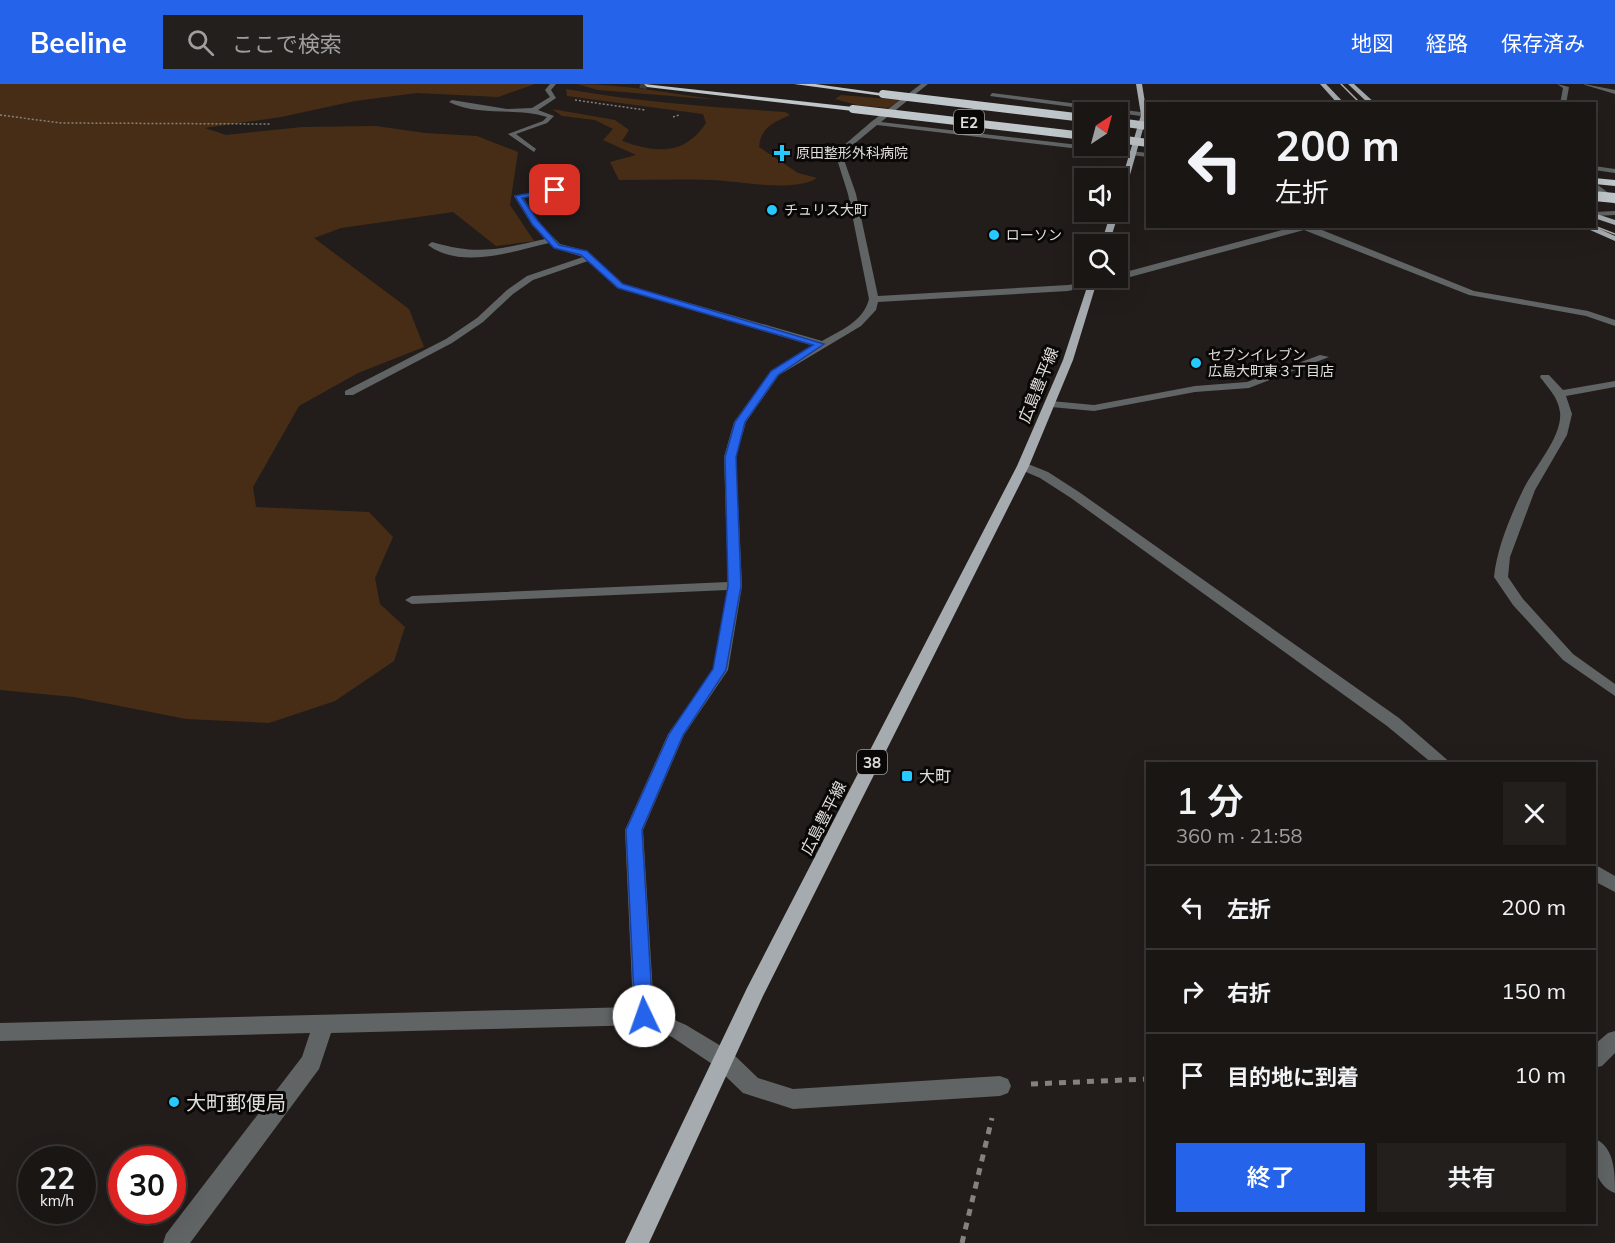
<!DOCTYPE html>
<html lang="ja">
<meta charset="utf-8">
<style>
body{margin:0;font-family:Mulish,"Noto Sans JP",sans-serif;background:#231f1d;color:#f1f3f6;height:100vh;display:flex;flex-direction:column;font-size:22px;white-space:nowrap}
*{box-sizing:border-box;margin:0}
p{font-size:20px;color:#9f9fa0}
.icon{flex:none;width:33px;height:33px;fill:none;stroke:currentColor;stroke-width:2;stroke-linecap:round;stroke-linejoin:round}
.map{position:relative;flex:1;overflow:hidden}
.side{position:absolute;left:1146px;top:678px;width:450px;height:462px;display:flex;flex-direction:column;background:#1a1614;border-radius:0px;box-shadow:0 6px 24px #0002,0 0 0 2px #383534}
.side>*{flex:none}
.top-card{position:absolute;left:1146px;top:18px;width:450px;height:126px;border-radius:0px;box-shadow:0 6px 24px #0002,0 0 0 2px #383534;background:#1a1614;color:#f1f3f6;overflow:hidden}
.needle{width:39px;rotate:36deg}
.controls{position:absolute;left:1074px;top:18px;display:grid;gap:12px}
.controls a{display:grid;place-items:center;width:54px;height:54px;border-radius:0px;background:#1a1614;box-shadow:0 6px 24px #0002,0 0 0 2px #383534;font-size:30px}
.speed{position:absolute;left:18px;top:1062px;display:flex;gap:12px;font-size:30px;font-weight:700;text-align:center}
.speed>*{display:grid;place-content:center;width:78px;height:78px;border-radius:50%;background:#1a1614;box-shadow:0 6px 24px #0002,0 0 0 2px #383534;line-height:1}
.speed small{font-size:15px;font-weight:400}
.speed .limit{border:9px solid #d22;background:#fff;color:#111}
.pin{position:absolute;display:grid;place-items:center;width:51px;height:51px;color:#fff;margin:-26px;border-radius:12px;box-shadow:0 3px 9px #0006}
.me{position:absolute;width:66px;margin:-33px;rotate:357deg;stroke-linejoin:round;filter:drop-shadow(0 0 4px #0008)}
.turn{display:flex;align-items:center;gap:21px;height:126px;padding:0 30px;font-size:27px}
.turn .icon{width:78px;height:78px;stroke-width:2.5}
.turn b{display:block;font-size:42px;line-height:51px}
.round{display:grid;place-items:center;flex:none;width:63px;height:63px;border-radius:0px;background:#231f1d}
.overview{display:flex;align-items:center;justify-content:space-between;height:102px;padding:0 30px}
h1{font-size:36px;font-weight:600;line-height:45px}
.button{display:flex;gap:12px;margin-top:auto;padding:12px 30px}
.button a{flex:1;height:69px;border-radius:0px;background:#2563eb;color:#fff;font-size:24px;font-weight:600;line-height:69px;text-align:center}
.button a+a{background:#231f1d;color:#f1f3f6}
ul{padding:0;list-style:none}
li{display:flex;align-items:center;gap:18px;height:84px;padding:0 30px;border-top:2px solid #383534}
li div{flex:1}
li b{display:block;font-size:22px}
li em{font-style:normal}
header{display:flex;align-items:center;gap:36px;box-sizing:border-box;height:84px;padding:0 30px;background:#2563eb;color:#fff}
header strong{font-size:28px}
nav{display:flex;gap:33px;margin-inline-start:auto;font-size:21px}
.search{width:420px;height:54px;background:#231f1d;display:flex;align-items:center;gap:15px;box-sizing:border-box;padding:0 21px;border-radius:0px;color:#9f9fa0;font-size:22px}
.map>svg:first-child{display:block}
.green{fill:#482d16}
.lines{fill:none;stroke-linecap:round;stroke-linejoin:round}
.highway-tunnel{stroke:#3e3a37;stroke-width:8;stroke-dasharray:8 4;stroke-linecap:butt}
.path-far1{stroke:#85817e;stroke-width:1.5;stroke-dasharray:2 2;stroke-linecap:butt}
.path{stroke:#85817e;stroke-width:5;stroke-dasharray:7 7;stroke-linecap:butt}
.minor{fill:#616465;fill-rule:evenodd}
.major{fill:#a5abae;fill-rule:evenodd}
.highway{fill:#c0c7ca;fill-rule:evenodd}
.tram{stroke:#afaca9;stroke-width:1.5}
.highway-bridge-far1{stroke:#c0c7ca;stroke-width:8}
.highway-bridge{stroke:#c0c7ca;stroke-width:10}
.route{fill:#2563eb;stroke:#184099;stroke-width:1.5}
.poi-dot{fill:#25c9fe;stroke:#0a0807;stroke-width:2}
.labels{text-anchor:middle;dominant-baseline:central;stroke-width:6;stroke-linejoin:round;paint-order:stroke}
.far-poi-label{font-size:14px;fill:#e0dedb;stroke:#0a0807;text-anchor:start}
.shield{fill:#0a0807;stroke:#a09e9b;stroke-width:1.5}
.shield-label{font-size:15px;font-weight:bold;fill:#e0dedb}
.street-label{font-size:16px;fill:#e0dedb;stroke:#0a0807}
.poi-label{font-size:16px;fill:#e0dedb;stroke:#0a0807;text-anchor:start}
.near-poi-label{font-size:20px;fill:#e0dedb;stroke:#0a0807;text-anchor:start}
</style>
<header>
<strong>Beeline</strong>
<div class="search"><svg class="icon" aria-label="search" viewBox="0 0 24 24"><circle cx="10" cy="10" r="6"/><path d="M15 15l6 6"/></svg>ここで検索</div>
<nav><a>地図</a><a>経路</a><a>保存済み</a></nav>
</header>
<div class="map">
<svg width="1615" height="1159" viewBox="0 0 1615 1159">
<rect width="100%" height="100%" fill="#221d1a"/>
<!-- green -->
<g class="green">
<polygon points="0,0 535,0 498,13 417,9 355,17 281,33 205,44 226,51 302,43 376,42 425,49 477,52 518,68 510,121 534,157 496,162 453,128 341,144 314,154 409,225 424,263 358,289 299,322 253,403 256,423 369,428 393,453 375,494 380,520 405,543 394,577 335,617 269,639 186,635 74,613 0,606"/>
<path d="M 577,0 C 625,0 672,10 720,16 L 598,6 Z"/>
<path d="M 566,5 C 638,18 712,23 785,28 L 790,31 C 773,39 761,43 759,63 L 798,89 L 817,94 C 794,109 740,97 712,96 C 681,95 650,96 619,96 L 610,78 L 636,71 L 603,56 L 613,45 L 595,36 L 562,32 L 552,25 L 615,36 L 629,46 L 622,57 C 656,69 684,72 706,39 L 703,30 L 567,12 Z"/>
<polygon points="841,11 900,16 888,24 857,21 835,15"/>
</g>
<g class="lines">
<!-- highway-tunnel -->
<polyline class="highway-tunnel" points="640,0 647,1"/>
<!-- path-far1 -->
<g class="path-far1">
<polyline points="575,16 645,26"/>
<polyline points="0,31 61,39 271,40"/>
<polyline points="673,33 679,31"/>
</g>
<!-- path -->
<g class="path">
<polyline points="1031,1000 1148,995"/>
<polyline points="962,1159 992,1034"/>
</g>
<!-- minor -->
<g class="minor">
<path d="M 550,0 L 556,0 L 551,6 L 556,14 L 538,26 L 554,32 L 547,39 L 516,50 L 536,65 L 534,68 L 508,50 L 543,37 L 547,33 C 516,23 478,33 449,18 L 452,16 L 507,25 L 532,24 L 550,13 L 545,6 Z"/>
<path d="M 921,0 L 928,0 L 881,38 L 1148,69 L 1148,73 L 877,41 L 842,70 L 856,110 L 878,212 L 1068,201 L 1118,194 L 1118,190 L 1297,142 L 1312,142 L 1474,207 L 1588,227 L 1615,236 L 1615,242 L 1586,232 L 1469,211 L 1304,146 L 1119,196 L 1068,207 L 878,218 L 876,226 L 861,242 L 779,291 L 746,338 L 736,373 L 742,502 L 728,586 L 684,651 L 643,746 L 654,927 L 686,941 L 731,968 L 758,994 L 793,1005 L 1000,992 L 1008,995 L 1011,1002 L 1008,1009 L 1000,1012 L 793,1025 L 743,1009 L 715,982 L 672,953 L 643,941 L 331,949 L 319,985 L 190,1159 L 163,1159 L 166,1150 L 302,973 L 310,949 L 0,957 L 0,939 L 633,923 L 625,746 L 668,650 L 713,586 L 727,506 L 412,520 L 405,516 L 412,512 L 728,498 L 724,373 L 734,338 L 771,287 L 814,262 L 617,204 L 588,177 L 533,196 L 513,210 L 483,238 L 452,259 L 353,311 L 345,311 L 345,307 L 446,255 L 477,234 L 507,206 L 527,192 L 583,173 L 554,164 L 549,159 C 514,167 461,186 428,161 L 432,158 C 479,172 499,165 545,155 L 532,141 L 514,112 L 555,104 L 558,108 L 523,113 L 538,138 L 560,160 L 587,167 L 623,200 L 822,257 C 841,246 863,238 869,215 L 848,110 L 835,69 L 871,38 Z"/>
<polygon points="1557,0 1569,3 1566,20 1560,20 1563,4"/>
<polygon points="1584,0 1615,6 1615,10 1585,1"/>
<polygon points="992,9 1148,29 1148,33 990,12"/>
<polygon points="1594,82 1615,85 1615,89 1594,86"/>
<polygon points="1594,98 1615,114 1615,120 1594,104"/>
<polygon points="1615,127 1615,131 1594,132 1594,128"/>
<polygon points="1320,271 1329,273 1249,304 1195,308 1094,327 1051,323 1046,320 1051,317 1094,321 1195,302 1247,298"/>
<path d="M 1541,291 L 1549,291 L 1563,306 L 1615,297 L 1615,303 L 1566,312 L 1572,330 L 1567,351 L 1535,406 L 1510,473 L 1508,493 L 1523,515 L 1573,570 L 1615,600 L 1615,612 L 1563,576 L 1513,521 L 1494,493 C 1497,464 1510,433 1523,406 C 1533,385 1563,352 1560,328 C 1558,313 1549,305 1540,293 Z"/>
<polygon points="1023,378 1048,388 1079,408 1399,634 1452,680 1433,680 1387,642 1071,414 1040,394 1019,385 1019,379"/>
<polygon points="1594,780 1615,792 1615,808 1594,797"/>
<polygon points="1615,947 1615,969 1602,982 1594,984 1594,961 1608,949"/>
<path d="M 1594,1054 C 1615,1063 1615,1089 1615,1109 C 1592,1100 1594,1075 1594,1054 Z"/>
</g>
<!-- major -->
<g class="major">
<polygon points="1136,0 1142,0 1147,31 1122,119 1118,121 1118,108 1141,31"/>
<polygon points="1320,0 1326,0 1345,20 1338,20"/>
<polygon points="1348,0 1354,0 1376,20 1369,20"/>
<polygon points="1118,126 1119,128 1109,160 1101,160 1111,128"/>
<polygon points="1594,129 1615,136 1615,141 1594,134"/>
<polygon points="1581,142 1593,142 1615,152 1615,157"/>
<polygon points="1090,194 1098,194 1073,276 1029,382 763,912 649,1159 625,1159 747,904 1017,382 1063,276"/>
</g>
<!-- highway -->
<g class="highway">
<polygon points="644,0 853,23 857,25 853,27 647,3"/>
<polygon points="794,0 815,0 887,10 883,12"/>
<polygon points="1594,94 1615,96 1615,102 1594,100"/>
</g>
<!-- tram -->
<g class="tram">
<polyline points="1341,0 1361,20"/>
<polyline points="1594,142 1615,150"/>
</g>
<!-- highway-bridge-far1 -->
<g class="highway-bridge-far1">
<polyline points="883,10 1084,34"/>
<polyline points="853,25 1084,52"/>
<polyline points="1118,38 1148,42"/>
<polyline points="1118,55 1148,59"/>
</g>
<!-- highway-bridge -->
<polyline class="highway-bridge" points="1594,112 1615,114"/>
</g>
<!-- route -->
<polygon class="route" points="558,104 558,107 522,114 538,137 559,161 587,167 623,200 824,260 778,291 745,338 736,373 741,502 726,586 683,651 642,746 653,932 651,937 644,940 637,937 635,932 626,746 669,650 713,585 728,502 725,373 735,338 771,287 813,261 618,204 581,171 554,164 532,140 515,112"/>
<!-- markers -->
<g class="poi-dot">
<path d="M779 60h6v6h6v6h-6v6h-6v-6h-6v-6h6z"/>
<circle cx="772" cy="126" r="6"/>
<circle cx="994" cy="151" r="6"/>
<circle cx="1196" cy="279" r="6"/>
<rect x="901" y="686" width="12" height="12" rx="3"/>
<circle cx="174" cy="1018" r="6"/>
</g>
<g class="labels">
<!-- far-poi labels -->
<g class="far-poi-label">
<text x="796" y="69">原田整形外科病院</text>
<text x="784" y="126">チュリス大町</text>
<text x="1006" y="151">ローソン</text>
<text x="1208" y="271">セブンイレブン<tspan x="1208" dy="16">広島大町東３丁目店</tspan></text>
</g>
<!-- shield labels -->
<g class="shield">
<rect x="954" y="26" width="30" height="24" rx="4.5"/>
<rect x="857" y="666" width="30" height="24" rx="4.5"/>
</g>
<g class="shield-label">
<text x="969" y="38">E2</text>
<text x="872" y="678">38</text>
</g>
<!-- street labels -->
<g class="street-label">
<text transform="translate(1038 301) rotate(-68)">広島豊平線</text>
<text transform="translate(823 734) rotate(-63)">広島豊平線</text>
</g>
<!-- poi labels -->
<g class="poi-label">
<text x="919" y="692">大町</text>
</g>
<!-- near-poi labels -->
<g class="near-poi-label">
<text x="186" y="1018">大町郵便局</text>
</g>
</g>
</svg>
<div class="controls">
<a><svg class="needle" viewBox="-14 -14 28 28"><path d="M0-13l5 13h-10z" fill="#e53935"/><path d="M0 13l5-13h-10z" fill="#9f9fa0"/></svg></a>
<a><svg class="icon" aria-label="sound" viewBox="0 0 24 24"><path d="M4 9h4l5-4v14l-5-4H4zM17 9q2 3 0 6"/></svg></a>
<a><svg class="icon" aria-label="search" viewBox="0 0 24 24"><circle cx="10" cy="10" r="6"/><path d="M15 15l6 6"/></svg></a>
</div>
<div class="speed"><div>22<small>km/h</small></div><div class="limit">30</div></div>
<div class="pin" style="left:555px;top:106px;background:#d93025"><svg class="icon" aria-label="arrive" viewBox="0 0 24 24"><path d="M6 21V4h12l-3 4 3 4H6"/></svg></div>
<svg class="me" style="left:644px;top:932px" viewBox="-20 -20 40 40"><circle r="19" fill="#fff"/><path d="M0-13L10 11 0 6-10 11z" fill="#2563eb"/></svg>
<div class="top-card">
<div class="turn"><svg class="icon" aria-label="left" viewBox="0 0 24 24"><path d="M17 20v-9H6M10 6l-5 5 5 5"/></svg><div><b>200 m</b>左折</div></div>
</div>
<section class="side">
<div class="overview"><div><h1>1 分</h1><p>360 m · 21:58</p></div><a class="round"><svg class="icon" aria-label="close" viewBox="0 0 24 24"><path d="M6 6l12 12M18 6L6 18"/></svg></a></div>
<ul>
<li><svg class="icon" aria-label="left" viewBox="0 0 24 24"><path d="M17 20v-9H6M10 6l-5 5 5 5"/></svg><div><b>左折</b></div><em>200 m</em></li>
<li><svg class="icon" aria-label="right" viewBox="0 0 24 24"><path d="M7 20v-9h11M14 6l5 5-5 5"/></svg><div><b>右折</b></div><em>150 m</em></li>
<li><svg class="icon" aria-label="arrive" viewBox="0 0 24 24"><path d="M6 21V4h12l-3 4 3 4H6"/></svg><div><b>目的地に到着</b></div><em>10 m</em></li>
</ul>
<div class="button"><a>終了</a><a>共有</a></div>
</section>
</div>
